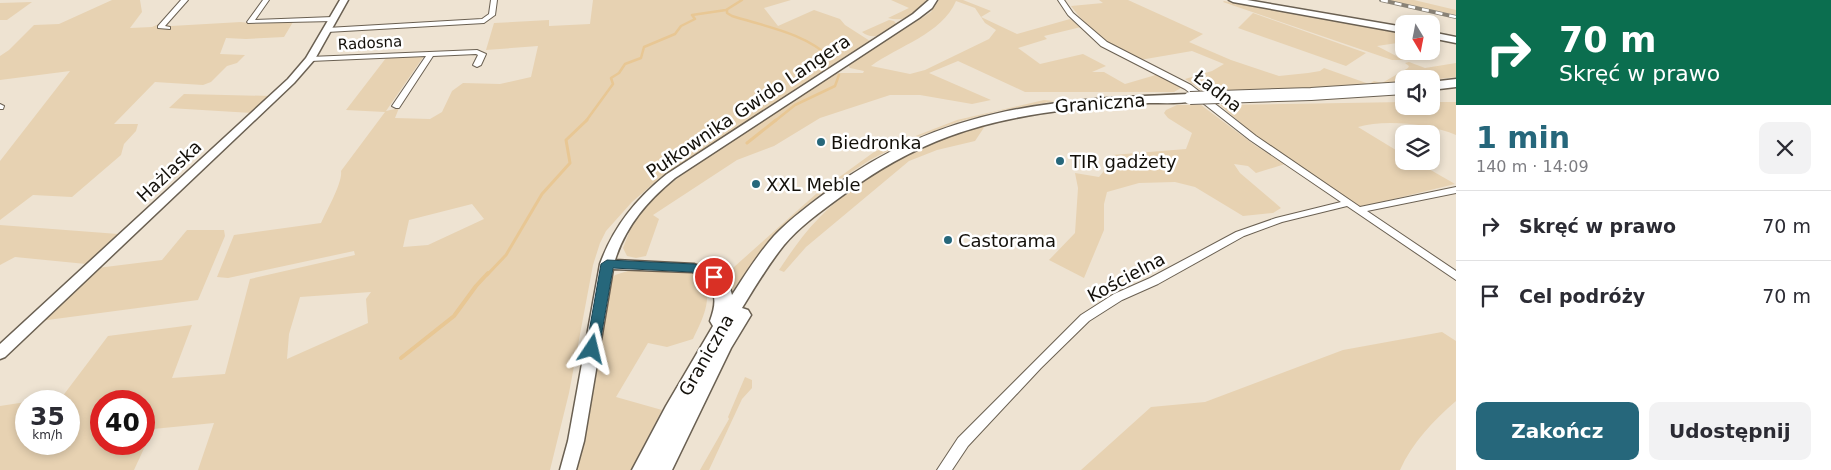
<!DOCTYPE html>
<html lang="pl">
<meta charset="utf-8">
<style>
body{margin:0;font-family:"DejaVu Sans",sans-serif;background:#f2f2f3;color:#2b2b33;height:100vh;display:flex;flex-direction:column;font-size:19px;white-space:nowrap}
*{box-sizing:border-box;margin:0}
p{font-size:16px;color:#7c7c81}
.icon{flex:none;width:28px;height:28px;fill:none;stroke:currentColor;stroke-width:2;stroke-linecap:round;stroke-linejoin:round}
.map{position:relative;flex:1;overflow:hidden}
.panel{display:flex;flex-direction:column;background:#fff;width:375px}
.panel>*{flex:none}
.top-card{background:#0b6e4f;color:#fff;overflow:hidden}
.needle{width:32px;rotate:170deg}
.fabs{position:absolute;left:1395px;top:15px;display:grid;gap:10px}
.fabs a{display:grid;place-items:center;width:45px;height:45px;border-radius:10px;background:#fff;box-shadow:0 2px 8px #0003;font-size:25px}
.speed{position:absolute;left:15px;top:390px;display:flex;gap:10px;font-size:25px;font-weight:700;text-align:center}
.speed>*{display:grid;place-content:center;width:65px;height:65px;border-radius:50%;background:#fff;box-shadow:0 2px 8px #0003;line-height:1}
.speed small{font-size:12px;font-weight:400}
.speed .limit{border:8px solid #d22;background:#fff;color:#111}
.pin{position:absolute;display:grid;place-items:center;width:42px;height:42px;color:#fff;margin:-21px;border:2px solid #fff;border-radius:50%;box-shadow:0 1px 5px #0007}
.me{position:absolute;width:55px;margin:-28px;rotate:10deg;stroke-linejoin:round;filter:drop-shadow(0 0 4px #0008)}
.turn{display:flex;align-items:center;gap:18px;height:105px;padding:0 20px;font-size:22px}
.turn .icon{width:65px;height:65px;stroke-width:2.5}
.turn b{display:block;font-size:35px;line-height:42px}
.round{display:grid;place-items:center;flex:none;width:52px;height:52px;border-radius:10px;background:#f2f2f3}
.overview{display:flex;align-items:center;justify-content:space-between;height:85px;padding:0 20px}
h1{font-size:30px;font-weight:800;line-height:38px;color:#26677b}
.button{display:flex;gap:10px;margin-top:auto;padding:10px 20px}
.button a{flex:1;height:58px;border-radius:10px;background:#26677b;color:#fff;font-size:20px;font-weight:800;line-height:58px;text-align:center}
.button a+a{background:#f2f2f3;color:#2b2b33}
ul{padding:0;list-style:none}
li{display:flex;align-items:center;gap:15px;height:70px;padding:0 20px;border-top:1px solid #e1e1e2}
li div{flex:1}
li b{display:block;font-size:19px}
li em{font-style:normal}
main{display:flex;flex:1;min-height:0}
.map>svg:first-child{display:block}
.green{fill:#e7d2b2;fill-rule:evenodd}
.lines{fill:none;stroke-linecap:round;stroke-linejoin:round}
.stream-far2{stroke:#e8c794;stroke-width:2.5}
.stream-far1{stroke:#e8c794;stroke-width:3}
.stream{stroke:#e8c794;stroke-width:4}
.minor-casing{stroke:#6a6052;stroke-width:2}
.tertiary-casing{stroke:#6a6052;stroke-width:3}
.trunk-casing{stroke:#6a6052;stroke-width:3}
.minor{fill:#fff;fill-rule:evenodd}
.tertiary{fill:#fff;fill-rule:evenodd}
.trunk{fill:#fff;fill-rule:evenodd}
.rail-casing{stroke:#898276;stroke-width:4}
.rail{stroke:#fff;stroke-width:2.5;stroke-dasharray:7;stroke-linecap:butt}
.trunk-bridge-casing{stroke:#6a6052;stroke-width:14;stroke-linecap:butt}
.trunk-bridge{stroke:#fff;stroke-width:12}
.route{fill:#26677b;stroke:#194350}
.poi-dot{fill:#26677b;stroke:#fff;stroke-width:2}
.labels{text-anchor:middle;dominant-baseline:central;stroke-width:5;stroke-linejoin:round;paint-order:stroke}
.far-street-label{font-size:15px;fill:#13100a;stroke:#fff}
.street-label{font-size:18px;fill:#13100a;stroke:#fff}
.poi-label{font-size:18px;fill:#13100a;stroke:#fff;text-anchor:start}
</style>
<main>
<div class="map">
<svg width="1456" height="470" viewBox="0 0 1456 470">
<rect width="100%" height="100%" fill="#eee3d2"/>
<!-- green -->
<g class="green">
<polygon points="112,0 140,0 142,12 130,28 152,27 159,24 171,26 241,22 255,24 293,22 284,37 246,39 226,38 220,54 245,55 237,63 227,66 211,82 203,85 155,82 114,124 138,124 136,131 124,144 121,155 72,197 33,195 0,220 0,161 70,71 0,80 0,56 9,50 34,25 59,24"/>
<path d="M 593,0 L 791,0 L 764,8 L 778,26 L 814,10 L 840,19 L 845,25 L 870,41 L 868,44 L 661,177 L 632,202 L 606,231 L 600,243 L 593,265 L 569,393 L 550,470 L 198,470 L 214,423 L 153,429 L 134,470 L 0,470 L 0,406 L 26,402 L 26,444 L 69,444 L 69,401 L 34,401 L 62,397 L 108,336 L 192,325 L 172,378 L 225,374 L 250,279 L 355,255 L 354,251 L 228,278 L 217,277 L 234,235 L 321,223 C 326,212 343,182 341,171 L 385,112 L 346,110 L 386,58 L 424,56 L 386,111 L 399,108 L 395,118 L 430,119 L 442,112 L 452,91 L 463,83 L 500,84 L 531,77 L 538,46 L 486,50 L 494,23 L 549,20 L 549,26 L 590,24 ZM 472,204 L 484,219 L 428,245 L 403,247 L 409,220 ZM 371,292 L 366,299 L 368,323 L 287,359 L 289,334 L 300,297 ZM 101,401 L 144,401 L 144,444 L 101,444 Z"/>
<path d="M 891,0 L 926,0 C 917,16 904,22 888,18 L 909,8 Z"/>
<path d="M 939,0 L 963,0 L 991,11 L 981,17 L 1017,34 L 1070,19 L 1081,27 L 1044,36 L 1047,39 L 1018,48 L 1040,64 L 1083,54 L 1106,66 L 1092,72 L 1104,72 L 1125,84 L 1159,74 L 1176,82 L 1181,88 L 1174,92 L 1025,92 L 958,61 L 929,73 L 991,100 L 972,104 L 920,95 L 890,95 L 820,118 L 774,146 L 737,160 L 653,215 L 659,219 L 646,256 L 636,258 L 627,256 L 623,248 L 634,220 L 654,197 L 688,170 L 837,73 L 863,73 L 864,71 L 850,68 L 848,65 L 931,12 ZM 956,1 L 975,8 L 985,23 L 996,30 L 989,39 L 925,70 L 910,74 L 871,66 C 898,46 942,34 956,1 Z"/>
<path d="M 1099,0 L 1128,0 L 1203,34 L 1189,42 L 1231,60 L 1279,76 L 1308,73 L 1320,71 L 1324,68 L 1369,84 L 1374,81 L 1382,83 L 1408,68 L 1409,66 L 1405,63 L 1409,62 L 1425,68 L 1456,63 L 1456,77 L 1431,80 L 1404,79 L 1404,82 L 1352,87 L 1204,92 L 1185,79 L 1212,71 L 1224,64 L 1192,51 L 1140,60 C 1113,47 1089,31 1071,6 L 1103,3 Z"/>
<polygon points="1387,0 1414,0 1456,10 1456,15"/>
<polygon points="1224,1 1404,32 1404,42 1377,46 1404,60 1392,60 1223,2"/>
<polygon points="32,2 7,20 0,20 0,3"/>
<polygon points="1253,13 1366,53 1346,66 1238,28"/>
<path d="M 889,20 L 894,21 L 897,25 C 886,32 875,42 862,32 Z"/>
<polygon points="184,94 271,96 252,113 169,108"/>
<polygon points="1044,100 1056,101 998,111 958,122 909,140 870,160 836,182 797,213 761,254 730,294 727,276 734,267 816,194 874,152 957,120"/>
<path d="M 1404,102 L 1404,106 L 1431,106 L 1431,102 L 1456,102 L 1456,135 C 1430,124 1385,119 1358,127 L 1404,155 L 1404,161 L 1415,161 L 1455,184 L 1357,208 L 1257,137 L 1220,105 Z"/>
<polygon points="1177,105 1201,105 1256,146 1285,164 1256,173 1248,166 1234,164 1240,173 1281,208 1273,213 1243,216 1195,187 1175,182 1139,183 1107,192 1104,204 1104,230 1084,278 1049,260 1075,233 1078,188 1075,173 1099,177 1112,161 1112,155 1186,149 1192,133 1168,118 1164,113 1166,110"/>
<path d="M 985,126 L 975,141 L 937,150 L 909,161 L 806,247 L 784,272 L 779,270 C 791,252 803,234 819,218 C 864,172 924,143 985,126 Z"/>
<polygon points="0,225 118,234 86,264 15,257 0,265"/>
<polygon points="187,230 224,230 225,236 198,300 40,321 97,268 162,260"/>
<path d="M 631,270 L 695,273 L 703,277 C 713,300 703,318 693,339 L 667,347 L 648,343 L 616,397 L 662,410 L 631,470 L 576,470 L 610,282 L 615,275 Z"/>
<path d="M 1442,332 L 1456,341 L 1456,401 C 1434,420 1412,443 1400,470 L 1081,470 L 1151,407 L 1205,402 L 1343,350 Z"/>
<polygon points="745,377 752,380 752,388 742,399 709,470 700,470 729,419 728,417"/>
</g>
<g class="lines">
<!-- stream-far2 -->
<g class="stream-far2">
<path d="M 727,10 L 727,13 L 732,16 C 767,27 805,33 832,59"/>
<polyline points="586,121 613,84 611,78 619,73 625,64 641,58 644,47 675,34 681,26 695,19 692,15 726,10 742,0"/>
<polyline points="775,121 795,105 835,86 839,75"/>
</g>
<!-- stream-far1 -->
<g class="stream-far1">
<polyline points="747,143 776,120"/>
<polyline points="487,275 506,255 542,194 570,163 566,140 587,120"/>
</g>
<!-- stream -->
<polyline class="stream" points="401,358 454,316 476,286 488,273"/>
<!-- minor casing -->
<g class="minor-casing">
<g id="minor">
<polygon points="181,0 188,0 165,26 170,27 170,29 158,28 158,26"/>
<polygon points="263,0 269,0 255,20 333,17 336,19 333,21 248,23 247,22"/>
<polygon points="491,0 497,0 495,15 484,23 327,32 324,30 327,28 482,19 489,14"/>
<polygon points="1058,0 1064,0 1073,13 1107,42 1191,85 1256,136 1360,207 1456,187 1456,193 1367,211 1456,271 1456,280 1347,206 1282,222 1244,236 1158,284 1122,300 1089,321 1041,368 968,446 952,470 937,470 958,438 1081,315 1114,294 1150,278 1236,232 1276,218 1341,202 1250,140 1185,89 1101,46 1068,15"/>
<polygon points="477,50 486,54 481,65 477,67 473,65 478,55 476,54 433,56 399,108 396,108 392,106 426,56 310,61 306,59 310,57"/>
<polygon points="0,104 4,106 3,109 0,109"/>
</g>
</g>
<!-- tertiary casing -->
<g class="tertiary-casing">
<g id="tertiary">
<polygon points="340,0 348,0 315,59 294,83 5,357 0,359 0,344 288,79 306,58"/>
<path d="M 929,0 L 937,0 L 932,8 L 919,18 L 675,178 C 647,201 626,226 615,260 L 694,264 L 719,274 L 721,277 L 719,280 L 709,280 L 692,272 L 613,269 L 584,441 L 576,470 L 560,470 L 568,441 L 600,264 C 614,226 636,199 667,174 L 913,14 Z"/>
<polygon points="1229,0 1247,0 1404,27 1404,33 1233,2"/>
<polygon points="1431,32 1456,37 1456,43 1431,38"/>
</g>
</g>
<!-- trunk casing -->
<g class="trunk-casing">
<g id="trunk">
<polygon points="1456,79 1456,87 1431,90 1431,82"/>
<path d="M 1190,94 L 1195,95 L 1196,98 L 1195,101 C 1180,104 1164,103 1149,103 C 1124,104 1098,106 1073,109 C 980,120 914,141 839,198 C 820,212 799,227 784,245 C 768,265 755,287 742,308 L 748,310 L 751,315 L 731,348 L 672,470 L 632,470 L 666,406 L 713,326 L 710,321 C 717,302 716,294 705,277 L 708,273 L 714,271 L 720,273 L 730,288 L 732,295 C 745,275 758,254 774,236 C 791,218 812,203 832,188 C 944,106 1056,99 1190,94 Z"/>
</g>
</g>
<!-- minor -->
<use href="#minor" class="minor"/>
<!-- tertiary -->
<use href="#tertiary" class="tertiary"/>
<!-- trunk -->
<use href="#trunk" class="trunk"/>
<!-- rail casing -->
<g class="rail-casing">
<polyline id="rail" points="1381,0 1456,17"/>
</g>
<!-- rail -->
<use href="#rail" class="rail"/>
<!-- trunk-bridge casing -->
<g class="trunk-bridge-casing">
<polyline id="trunk-bridge" points="1190,98 1311,94 1404,88"/>
</g>
<!-- trunk-bridge -->
<use href="#trunk-bridge" class="trunk-bridge"/>
</g>
<!-- route -->
<polygon class="route" points="607,260 694,264 719,274 720,277 714,281 692,272 613,268 599,349 597,352 588,352 586,349 601,264"/>
<!-- markers -->
<g class="poi-dot">
<circle cx="821" cy="142" r="5"/>
<circle cx="1060" cy="161" r="5"/>
<circle cx="756" cy="184" r="5"/>
<circle cx="948" cy="240" r="5"/>
</g>
<g class="labels">
<!-- far-street labels -->
<g class="far-street-label">
<text transform="translate(370 43) rotate(-3)">Radosna</text>
</g>
<!-- street labels -->
<g class="street-label">
<text transform="translate(1218 91) rotate(38)">Ładna</text>
<text transform="translate(1100 103) rotate(-4)">Graniczna</text>
<text transform="translate(748 106) rotate(-34)">Pułkownika Gwido Langera</text>
<text transform="translate(169 171) rotate(-43)">Hażlaska</text>
<text transform="translate(1126 277) rotate(-28)">Kościelna</text>
<text transform="translate(706 355) rotate(-60)">Graniczna</text>
</g>
<!-- poi labels -->
<g class="poi-label">
<text x="831" y="142">Biedronka</text>
<text x="1070" y="161">TIR gadżety</text>
<text x="766" y="184">XXL Meble</text>
<text x="958" y="240">Castorama</text>
</g>
</g>
</svg>
<div class="fabs">
<a><svg class="needle" viewBox="-14 -14 28 28"><path d="M0-13l5 13h-10z" fill="#e53935"/><path d="M0 13l5-13h-10z" fill="#7c7c81"/></svg></a>
<a><svg class="icon" aria-label="sound" viewBox="0 0 24 24"><path d="M4 9h4l5-4v14l-5-4H4zM17 9q2 3 0 6"/></svg></a>
<a><svg class="icon" aria-label="layers" viewBox="0 0 24 24"><path d="M12 4l9 5-9 5-9-5zM3 14l9 5 9-5"/></svg></a>
</div>
<div class="speed"><div>35<small>km/h</small></div><div class="limit">40</div></div>
<div class="pin" style="left:714px;top:277px;background:#d93025"><svg class="icon" aria-label="arrive" viewBox="0 0 24 24"><path d="M6 21V4h12l-3 4 3 4H6"/></svg></div>
<svg class="me" style="left:592px;top:349px" viewBox="-20 -20 40 40"><path d="M0-17L14 15 0 8-14 15z" fill="#26677b" stroke="#fff" stroke-width="4"/></svg>
</div>
<section class="panel">
<div class="top-card">
<div class="turn"><svg class="icon" aria-label="right" viewBox="0 0 24 24"><path d="M7 20v-9h11M14 6l5 5-5 5"/></svg><div><b>70 m</b>Skręć w prawo</div></div>
</div>
<div class="overview"><div><h1>1 min</h1><p>140 m · 14:09</p></div><a class="round"><svg class="icon" aria-label="close" viewBox="0 0 24 24"><path d="M6 6l12 12M18 6L6 18"/></svg></a></div>
<ul>
<li><svg class="icon" aria-label="right" viewBox="0 0 24 24"><path d="M7 20v-9h11M14 6l5 5-5 5"/></svg><div><b>Skręć w prawo</b></div><em>70 m</em></li>
<li><svg class="icon" aria-label="arrive" viewBox="0 0 24 24"><path d="M6 21V4h12l-3 4 3 4H6"/></svg><div><b>Cel podróży</b></div><em>70 m</em></li>
</ul>
<div class="button"><a>Zakończ</a><a>Udostępnij</a></div>
</section>
</main>
